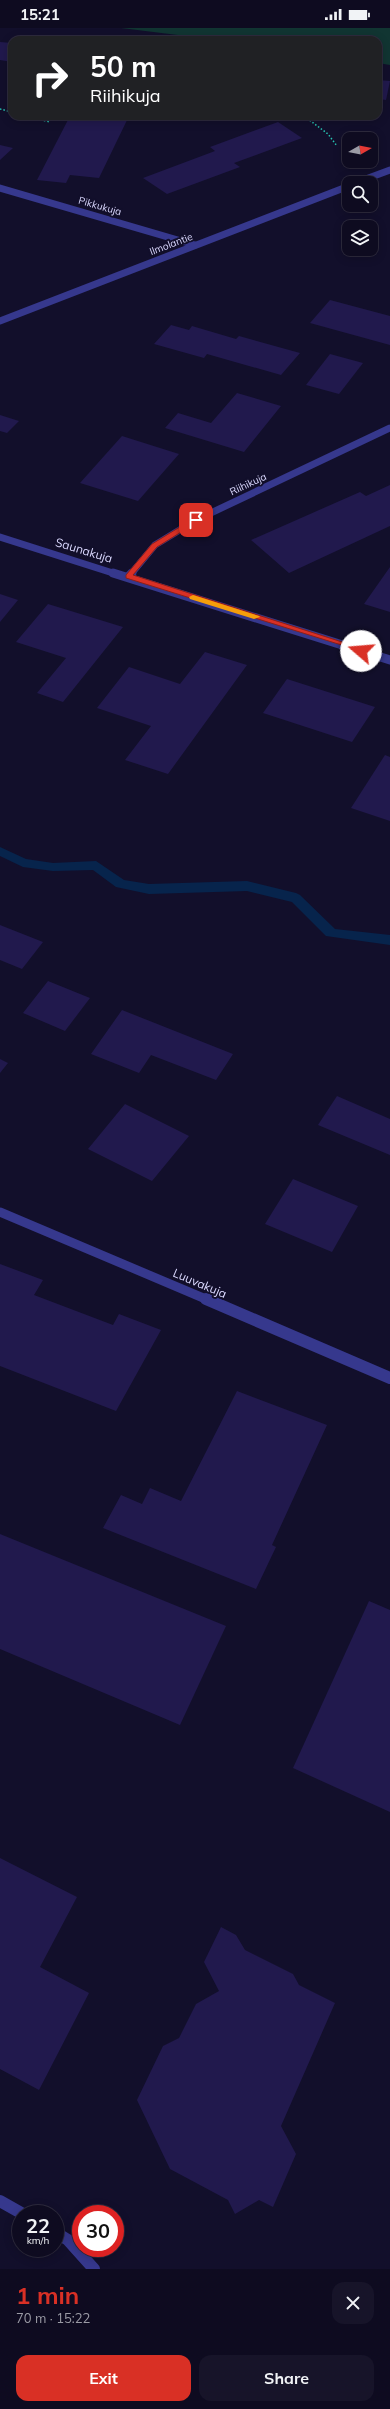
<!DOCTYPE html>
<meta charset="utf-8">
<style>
body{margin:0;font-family:Mulish,sans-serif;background:#171429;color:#f1f3f6;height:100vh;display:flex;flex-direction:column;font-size:15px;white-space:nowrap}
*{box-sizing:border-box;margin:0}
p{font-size:13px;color:#9b9ba5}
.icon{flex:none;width:22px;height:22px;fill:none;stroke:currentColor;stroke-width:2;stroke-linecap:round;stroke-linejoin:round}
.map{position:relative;height:2241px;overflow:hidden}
.panel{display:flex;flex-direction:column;background:#0e0b20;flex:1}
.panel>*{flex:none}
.banner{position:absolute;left:8px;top:8px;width:374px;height:84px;border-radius:12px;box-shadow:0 2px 10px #0003,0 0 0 1px #2e2b3e;background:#202124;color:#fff;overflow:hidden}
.needle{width:26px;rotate:81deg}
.controls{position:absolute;left:342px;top:104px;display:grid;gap:8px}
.controls a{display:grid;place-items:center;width:36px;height:36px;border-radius:8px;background:#0e0b20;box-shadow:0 2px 10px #0003,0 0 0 1px #2e2b3e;font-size:20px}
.speed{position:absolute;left:12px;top:2177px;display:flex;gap:8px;font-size:20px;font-weight:700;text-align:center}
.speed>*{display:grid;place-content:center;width:52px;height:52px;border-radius:50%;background:#0e0b20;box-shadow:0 2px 10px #0003,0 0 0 1px #2e2b3e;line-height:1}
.speed small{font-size:10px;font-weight:400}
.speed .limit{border:6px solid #d22;background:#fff;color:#111}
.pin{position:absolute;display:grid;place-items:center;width:34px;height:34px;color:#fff;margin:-17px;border-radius:8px;box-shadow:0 2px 6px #0006}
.me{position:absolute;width:44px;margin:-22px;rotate:288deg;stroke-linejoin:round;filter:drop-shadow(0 0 3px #0008)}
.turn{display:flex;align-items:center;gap:14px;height:84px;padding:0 16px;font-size:18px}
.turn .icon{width:52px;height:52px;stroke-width:2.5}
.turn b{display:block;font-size:28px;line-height:34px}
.round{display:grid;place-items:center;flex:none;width:42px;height:42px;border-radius:12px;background:#171429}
.summary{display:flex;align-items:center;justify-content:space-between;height:68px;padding:0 16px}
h1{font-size:24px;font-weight:700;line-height:30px;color:#d93025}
.action{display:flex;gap:8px;margin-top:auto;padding:8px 16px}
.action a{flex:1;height:46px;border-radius:12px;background:#d93025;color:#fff;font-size:16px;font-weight:700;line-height:46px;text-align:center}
.action a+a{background:#171429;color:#f1f3f6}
.status{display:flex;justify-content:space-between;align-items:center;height:28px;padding:0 20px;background:#0e0b20;direction:ltr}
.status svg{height:11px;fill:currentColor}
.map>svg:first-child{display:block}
.green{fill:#113532}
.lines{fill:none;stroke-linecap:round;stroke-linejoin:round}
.stream{fill:#07244c;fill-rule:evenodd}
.building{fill:#21194d}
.path{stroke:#27c4b2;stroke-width:1.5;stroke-dasharray:1.5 2;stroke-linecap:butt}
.minor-far2{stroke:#36388d;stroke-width:7}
.minor-far1{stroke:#36388d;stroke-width:9}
.minor{stroke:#36388d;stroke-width:12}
.route{fill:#d93025;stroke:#8d1f18}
.slow{fill:#f59e0b}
.labels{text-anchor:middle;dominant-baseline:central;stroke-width:4;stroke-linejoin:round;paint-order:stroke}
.far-street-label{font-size:10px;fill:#dbd9ff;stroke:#120f2b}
.street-label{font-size:12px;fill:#dbd9ff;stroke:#120f2b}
</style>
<div class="status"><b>15:21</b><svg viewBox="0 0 49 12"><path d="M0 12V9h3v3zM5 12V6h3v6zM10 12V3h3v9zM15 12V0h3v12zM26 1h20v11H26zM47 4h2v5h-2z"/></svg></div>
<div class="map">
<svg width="390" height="2241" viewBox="0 0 390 2241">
<rect width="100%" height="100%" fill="#120f2b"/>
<!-- green -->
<polygon class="green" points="121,0 390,0 390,37 378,35 378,12 218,12"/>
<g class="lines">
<!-- stream -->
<polygon class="stream" points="0,819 26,831 53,835 96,833 124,852 149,856 247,853 296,865 300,867 335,901 390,907 390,917 326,908 292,874 247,863 149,866 116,859 93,842 53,843 23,839 0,828"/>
</g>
<!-- building -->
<g class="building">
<polygon points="0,14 12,15 12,34 0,32"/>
<polygon points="378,52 390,53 386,72 378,71"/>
<polygon points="70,88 129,88 99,150 70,147 66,155 37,152"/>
<polygon points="278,94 302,110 234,135 240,139 167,166 143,150 215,123 210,119"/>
<polygon points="0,117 13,120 0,132"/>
<polygon points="330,272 390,288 390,317 310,295"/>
<polygon points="171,297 189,302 192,298 236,311 239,308 300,325 281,347 207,326 204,330 154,316"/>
<polygon points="330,326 363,335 339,366 306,357"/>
<polygon points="237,365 281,378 244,424 165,400 178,385 211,395"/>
<polygon points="0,387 19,393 7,405 0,403"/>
<polygon points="122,408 179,426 138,473 80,455"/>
<polygon points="390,457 390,498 289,545 251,512 360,464 366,468"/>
<polygon points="390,539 390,584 364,576"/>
<polygon points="0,566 18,572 0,594"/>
<polygon points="48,576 123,599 63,674 37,665 66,630 16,614"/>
<polygon points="205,624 247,637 168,746 125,732 151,698 97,680 129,639 180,656"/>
<polygon points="287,651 375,679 352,714 263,685"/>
<polygon points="385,727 390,729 390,793 351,780"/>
<polygon points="0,897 43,914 22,941 0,932"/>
<polygon points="48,953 90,970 65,1003 23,985"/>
<polygon points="122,982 233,1026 216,1052 151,1027 139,1045 91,1026"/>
<polygon points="0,1031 8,1035 0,1045"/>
<polygon points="337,1068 390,1091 390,1127 318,1097"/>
<polygon points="125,1076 189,1108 152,1153 88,1121"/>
<polygon points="293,1151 358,1178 332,1224 265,1196"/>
<polygon points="0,1236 43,1252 34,1267 113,1297 119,1286 161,1302 116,1383 0,1338"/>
<polygon points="237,1363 327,1397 272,1517 276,1519 256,1561 103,1500 121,1467 142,1476 150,1460 181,1473"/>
<polygon points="0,1506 226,1598 180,1697 0,1621"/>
<polygon points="369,1573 390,1582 390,1784 293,1740"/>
<polygon points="0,1830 77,1869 40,1939 89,1965 39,2062 0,2041"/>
<polygon points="221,1899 236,1907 245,1922 293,1946 299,1957 335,1975 281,2098 296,2126 273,2179 259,2172 235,2186 228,2172 170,2141 137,2072 163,2018 179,2010 196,1976 219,1963 204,1934"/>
</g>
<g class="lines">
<!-- path -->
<g class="path">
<polyline points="0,81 12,84"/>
<polyline points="27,88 50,94"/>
<polyline points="304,88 328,106 337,118"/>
</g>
<!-- minor-far2 -->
<g class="minor-far2">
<polyline points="355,155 390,142"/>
<polyline points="0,160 195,217"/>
<polyline points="0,293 349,158"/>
<polyline points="0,509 116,546"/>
<polyline points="131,546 155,517 196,492 390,400"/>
</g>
<!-- minor-far1 -->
<g class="minor-far1">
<polyline points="113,545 390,632"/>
<polyline points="129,548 132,545"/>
<polyline points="0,1184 208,1272"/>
</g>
<!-- minor -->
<g class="minor">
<polyline points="206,1271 390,1350"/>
<polyline points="0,2173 23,2186"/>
<polyline points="55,2204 68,2212 94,2241"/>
</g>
</g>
<!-- route -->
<polygon class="route" points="196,489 200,492 199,493 157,519 133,547 364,621 364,624 126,550 126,547 152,516"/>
<!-- slow -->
<polygon class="slow" points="193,567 259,588 260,589 254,591 190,571 189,569"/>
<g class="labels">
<!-- far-street labels -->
<g class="far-street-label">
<text transform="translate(100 178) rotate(16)">Pikkukuja</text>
<text transform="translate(171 216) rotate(-21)">Ilmolantie</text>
<text transform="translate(248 456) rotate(-25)">Riihikuja</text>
</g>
<!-- street labels -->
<g class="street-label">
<text transform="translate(84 522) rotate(17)">Saunakuja</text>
<text transform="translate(200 1255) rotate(23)">Luuvakuja</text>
</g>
</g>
</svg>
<div class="controls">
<a><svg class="needle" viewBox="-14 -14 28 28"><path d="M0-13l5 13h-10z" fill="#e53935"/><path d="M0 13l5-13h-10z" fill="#9b9ba5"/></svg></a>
<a><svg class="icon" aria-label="search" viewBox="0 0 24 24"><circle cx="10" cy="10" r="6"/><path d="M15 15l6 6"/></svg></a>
<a><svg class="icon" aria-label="layers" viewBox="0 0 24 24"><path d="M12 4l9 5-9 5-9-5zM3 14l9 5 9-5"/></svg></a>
</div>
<div class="speed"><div>22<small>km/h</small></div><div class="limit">30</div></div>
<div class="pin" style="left:196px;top:492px;background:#d93025"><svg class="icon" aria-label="arrive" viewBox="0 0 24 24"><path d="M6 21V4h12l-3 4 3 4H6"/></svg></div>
<svg class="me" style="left:361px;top:623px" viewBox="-20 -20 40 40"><circle r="19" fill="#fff"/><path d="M0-13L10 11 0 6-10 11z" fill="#d93025"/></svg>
<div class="banner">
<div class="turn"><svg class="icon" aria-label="right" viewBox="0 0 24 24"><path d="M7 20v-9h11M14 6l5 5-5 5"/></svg><div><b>50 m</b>Riihikuja</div></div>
</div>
</div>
<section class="panel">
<div class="summary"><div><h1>1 min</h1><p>70 m · 15:22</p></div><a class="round"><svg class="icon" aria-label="close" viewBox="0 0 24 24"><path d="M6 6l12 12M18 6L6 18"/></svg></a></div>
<div class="action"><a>Exit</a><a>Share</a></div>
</section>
